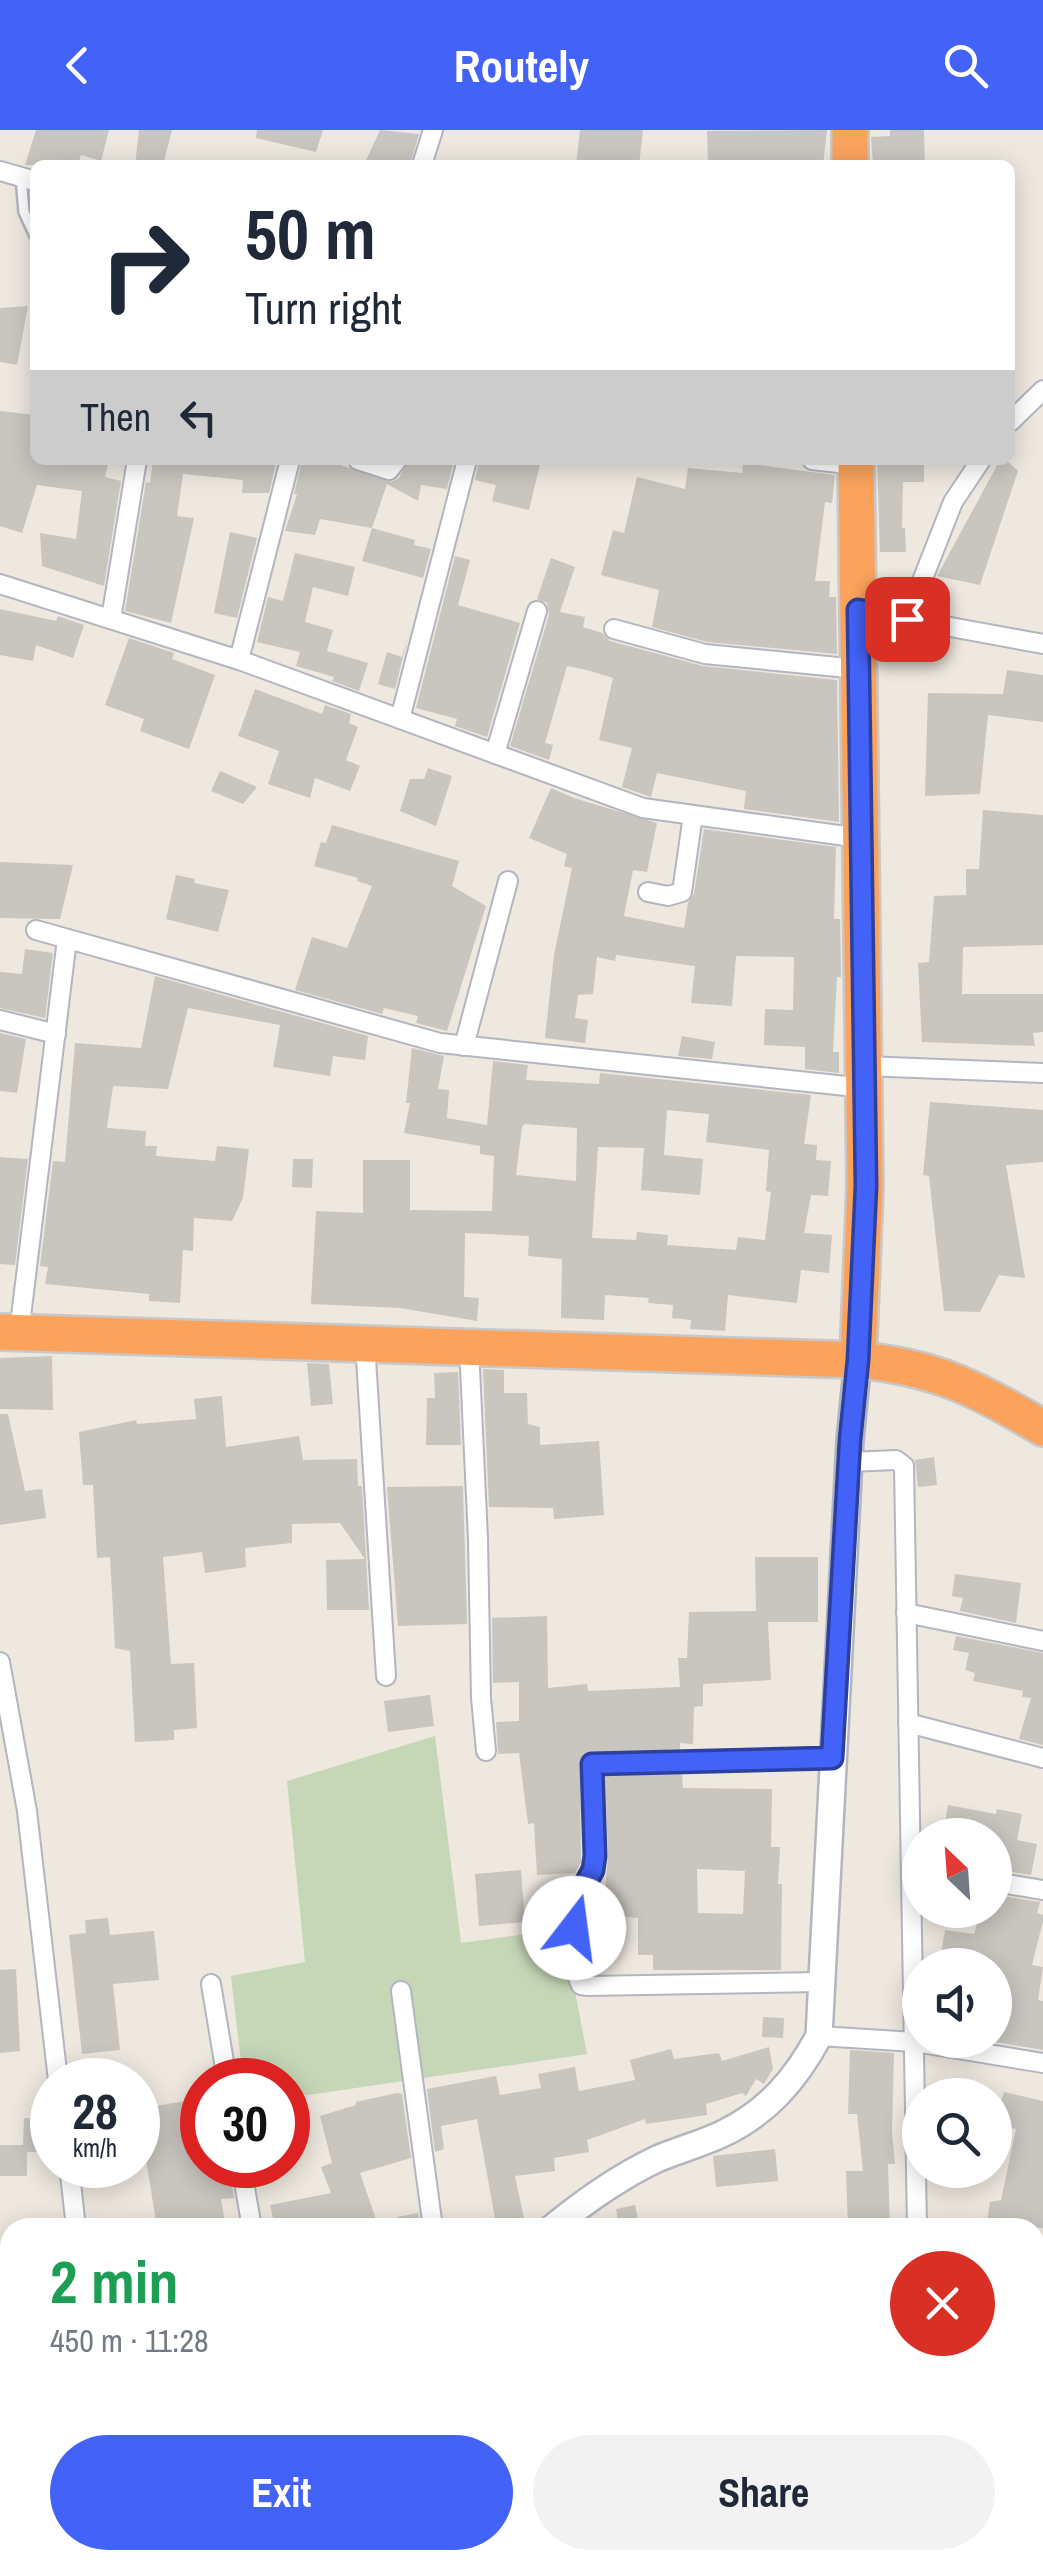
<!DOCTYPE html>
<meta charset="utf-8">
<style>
body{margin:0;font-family:"Archivo Narrow",sans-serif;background:#f2f2f3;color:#1f2937;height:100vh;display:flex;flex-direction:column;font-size:38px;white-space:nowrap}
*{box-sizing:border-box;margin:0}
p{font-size:32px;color:#747a83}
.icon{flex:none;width:55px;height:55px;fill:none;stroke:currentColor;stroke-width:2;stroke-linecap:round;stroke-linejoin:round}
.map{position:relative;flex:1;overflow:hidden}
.sheet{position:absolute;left:0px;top:2088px;width:1045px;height:352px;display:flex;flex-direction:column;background:#fff;border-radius:30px 30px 0 0;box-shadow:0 5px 25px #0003}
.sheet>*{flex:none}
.top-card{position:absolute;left:30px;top:30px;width:985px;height:305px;border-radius:15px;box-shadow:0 5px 25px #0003;background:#fff;color:#1f2937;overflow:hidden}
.needle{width:65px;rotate:335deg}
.buttons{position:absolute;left:902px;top:1688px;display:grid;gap:20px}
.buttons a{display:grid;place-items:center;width:110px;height:110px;border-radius:50%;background:#fff;box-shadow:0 5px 25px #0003;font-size:50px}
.speed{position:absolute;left:30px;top:1928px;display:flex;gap:20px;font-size:50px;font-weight:700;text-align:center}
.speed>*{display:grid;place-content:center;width:130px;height:130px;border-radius:50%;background:#fff;box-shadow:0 5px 25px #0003;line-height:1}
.speed small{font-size:25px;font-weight:400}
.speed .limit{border:15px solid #d22;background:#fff;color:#111}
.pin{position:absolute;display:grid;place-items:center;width:85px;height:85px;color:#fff;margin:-42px;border-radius:20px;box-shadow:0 5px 15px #0006}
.me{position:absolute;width:110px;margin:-55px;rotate:15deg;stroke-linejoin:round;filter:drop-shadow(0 0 8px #0008)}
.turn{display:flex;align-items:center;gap:35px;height:210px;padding:0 50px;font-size:45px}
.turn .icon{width:130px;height:130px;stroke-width:2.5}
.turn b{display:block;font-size:70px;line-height:85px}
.then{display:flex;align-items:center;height:95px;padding:0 50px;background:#0003;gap:20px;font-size:38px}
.round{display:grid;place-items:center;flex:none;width:105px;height:105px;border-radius:52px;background:#f2f2f3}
.overview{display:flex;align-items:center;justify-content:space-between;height:170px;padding:0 50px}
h1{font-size:60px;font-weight:700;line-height:75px;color:#1e9e55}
.cta{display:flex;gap:20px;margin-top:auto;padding:20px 50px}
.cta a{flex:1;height:115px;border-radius:60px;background:#4362f7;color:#fff;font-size:40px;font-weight:700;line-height:115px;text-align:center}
.cta a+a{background:#f2f2f3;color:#1f2937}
header{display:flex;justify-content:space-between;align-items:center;height:130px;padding:0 50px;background:#4362f7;color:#fff;font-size:45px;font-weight:700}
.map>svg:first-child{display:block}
.cemetery{fill:#c6d7b7}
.building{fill:#c9c5bf;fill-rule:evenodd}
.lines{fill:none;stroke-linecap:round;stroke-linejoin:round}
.lane-casing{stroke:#b3b5c0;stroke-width:14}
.street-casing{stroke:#b3b5c0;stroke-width:22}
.secondary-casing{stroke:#b3b5c0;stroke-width:30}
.highway-casing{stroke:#c8c8c8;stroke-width:40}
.lane{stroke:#fff;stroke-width:9}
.street{stroke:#fff;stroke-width:18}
.secondary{stroke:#fff;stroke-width:25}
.highway{stroke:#fba35d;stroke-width:35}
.route-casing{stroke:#2c40a1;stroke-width:25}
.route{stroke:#4362f7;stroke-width:18}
</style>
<header><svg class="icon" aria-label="back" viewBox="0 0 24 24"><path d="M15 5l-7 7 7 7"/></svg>Routely<svg class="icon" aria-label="search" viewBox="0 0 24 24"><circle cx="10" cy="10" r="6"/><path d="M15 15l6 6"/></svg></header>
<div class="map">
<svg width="1043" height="2439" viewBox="0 0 1043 2439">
<rect width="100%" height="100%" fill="#eee8df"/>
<!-- cemetery -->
<polygon class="cemetery" points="435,1606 461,1813 563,1799 587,1924 288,1968 288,1950 243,1950 231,1846 305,1832 287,1651"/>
<!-- building -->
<g class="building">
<polygon points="36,0 109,0 101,31 81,25 78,35 25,35"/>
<polygon points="139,0 172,0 163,35 135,35"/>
<polygon points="257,0 323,0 316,22 256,8"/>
<polygon points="380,0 419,4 410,35 364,35"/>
<polygon points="580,0 643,0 639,35 576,35"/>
<polygon points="827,0 823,35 708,35 707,1"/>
<polygon points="890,0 924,0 925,35 873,35 871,7 890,6"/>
<polygon points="28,176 17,235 0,232 0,178"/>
<polygon points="0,281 35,285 35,330 109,330 105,347 121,351 104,456 42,436 40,403 76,409 82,361 37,355 22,403 0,396"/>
<polygon points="153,330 257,330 276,333 269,363 242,363 243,350 183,344 177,386 194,388 171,493 125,481 146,352 150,353"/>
<polygon points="302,330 325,330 391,352 399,348 409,330 454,330 447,359 421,355 418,371 387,354 372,398 320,389 315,405 285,401 297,364 294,364"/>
<polygon points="479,330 541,330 529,380 492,371 496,355 475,350"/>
<polygon points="877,330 924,331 924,352 903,352 902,398 905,398 906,422 880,422"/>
<polygon points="1000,330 1006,330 1018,341 980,455 937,446"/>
<polygon points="743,333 835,345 832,373 825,372 815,451 830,451 829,467 836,467 837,524 707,512 652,497 659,460 601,445 613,400 624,403 637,347 685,359 688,338 742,343"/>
<polygon points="372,398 415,410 414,415 431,419 423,448 362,431"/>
<polygon points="230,402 257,408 237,488 214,483"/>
<polygon points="295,423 355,437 348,466 313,457 305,492 333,500 327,521 368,533 359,561 332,551 334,547 296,536 300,522 257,512 268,467 283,471"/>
<polygon points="455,426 470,430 458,475 520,493 487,607 455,596 457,589 416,578"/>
<polygon points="551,428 575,437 560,482 585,487 583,497 602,503 610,511 703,536 837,550 839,692 744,679 746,661 657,643 651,667 622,657 632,618 599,610 613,548 587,540 567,536 545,613 553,615 549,630 510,616 549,485 547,473 537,469"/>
<polygon points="0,479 56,491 58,486 84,495 73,528 36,515 33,531 0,525"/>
<polygon points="409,503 395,559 378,554 387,522 402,527"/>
<polygon points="129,508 174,523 172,529 215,545 189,619 140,601 144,589 105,575"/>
<polygon points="1007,540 1043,545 1043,592 988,585 980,664 925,666 928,563 1003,564"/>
<polygon points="255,559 322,584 325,575 351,584 349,593 358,597 346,630 360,636 350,661 315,648 310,668 268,654 279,621 238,606"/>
<polygon points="428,638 452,646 436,696 400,681 410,649 424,649"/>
<polygon points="220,641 257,657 243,674 211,661"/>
<polygon points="551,658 574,668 657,693 647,742 633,740 624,786 684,798 688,773 694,764 704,699 836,717 834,789 840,789 841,847 837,847 833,922 839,922 839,943 805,939 805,917 764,915 765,879 793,880 794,827 736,826 732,876 691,873 695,836 616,825 615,831 597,827 593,864 578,865 575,888 588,890 585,913 545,908 554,825 572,738 564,736 567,724 529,708"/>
<polygon points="983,680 1043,685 1043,815 963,817 962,864 1043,864 1043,902 1033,903 1035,916 922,912 918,833 929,832 934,766 966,765 966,739 979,739"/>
<polygon points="332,695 459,731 452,756 486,776 447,901 416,893 418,886 384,878 382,884 295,860 312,807 347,818 372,756 357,751 358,748 314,736 321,712 326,713"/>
<polygon points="0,732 73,735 60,789 0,788"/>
<polygon points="176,745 195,749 194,753 229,760 218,802 166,789"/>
<polygon points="25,819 53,823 45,888 0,878 0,842 22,844"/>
<polygon points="155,846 368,906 365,930 333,926 330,946 273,937 280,895 188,878 168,959 113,956 107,998 146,1001 145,1016 157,1016 156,1026 215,1031 217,1016 249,1019 243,1068 232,1091 194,1088 193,1121 183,1120 180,1173 149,1171 149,1164 45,1154 48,1137 40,1136 53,1031 65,1032 75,913 141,918"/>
<polygon points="0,903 26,909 17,963 0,961"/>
<polygon points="682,906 715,912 712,929 678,926"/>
<path d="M 412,918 L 444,926 L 438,959 L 449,960 L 447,988 L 487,995 L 493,931 L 528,935 L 526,950 L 599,954 L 600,943 L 811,965 L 804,1014 L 817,1015 L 816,1030 L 831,1031 L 828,1066 L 811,1065 L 804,1103 L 832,1105 L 829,1143 L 801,1140 L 797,1173 L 728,1165 L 725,1201 L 690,1199 L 691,1190 L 672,1188 L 673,1175 L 648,1173 L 649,1168 L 605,1165 L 604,1190 L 561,1188 L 562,1129 L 528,1126 L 529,1106 L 465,1103 L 464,1167 L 479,1168 L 477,1191 L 400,1178 L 311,1174 L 316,1081 L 363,1083 L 363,1030 L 410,1030 L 410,1080 L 492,1081 L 494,1026 L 480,1024 L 480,1016 L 404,1003 L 410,973 L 406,973 ZM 667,980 L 709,984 L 706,1012 L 769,1020 L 766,1061 L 771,1062 L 765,1110 L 738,1107 L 736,1120 L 667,1115 L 668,1105 L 637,1102 L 636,1110 L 592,1108 L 598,1017 L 644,1018 L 641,1060 L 700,1065 L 703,1029 L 664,1025 ZM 525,994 L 577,998 L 576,1051 L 516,1045 L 522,997 Z"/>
<polygon points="930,972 1043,980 1043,1032 1006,1035 1025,1148 999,1145 980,1182 944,1181 929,1046 923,1045"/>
<polygon points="0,1027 28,1029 15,1135 0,1134"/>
<polygon points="293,1029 313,1029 312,1058 292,1057"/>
<polygon points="52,1226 53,1280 0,1279 0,1228"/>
<polygon points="307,1233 329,1234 333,1274 311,1276"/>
<polygon points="483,1239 504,1240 504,1263 527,1263 528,1294 540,1297 540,1315 599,1311 604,1385 554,1389 553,1378 489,1377"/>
<polygon points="458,1242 461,1315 426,1315 427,1268 435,1268 434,1243"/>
<polygon points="222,1266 226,1317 299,1306 303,1330 357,1329 358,1356 362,1356 369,1480 327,1480 326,1430 365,1429 340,1393 292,1394 292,1413 245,1418 246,1437 205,1443 202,1422 163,1427 171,1534 194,1533 197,1598 174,1600 174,1610 135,1612 130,1521 115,1518 110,1427 97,1428 93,1355 83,1355 79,1302 136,1290 137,1294 196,1289 194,1269"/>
<polygon points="0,1284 8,1284 25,1361 42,1359 46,1388 0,1395"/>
<polygon points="934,1327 937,1355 918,1357 915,1330"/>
<polygon points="463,1356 467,1494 398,1496 387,1357"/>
<polygon points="755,1427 818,1427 818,1492 768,1492 771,1550 703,1554 703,1576 694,1577 693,1614 680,1613 680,1619 585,1624 580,1634 581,1732 575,1743 537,1745 534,1693 528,1694 519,1623 498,1624 496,1592 519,1591 519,1552 493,1553 492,1488 547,1486 548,1558 587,1554 588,1561 680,1557 678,1528 687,1528 689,1482 756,1481"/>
<polygon points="955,1444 1021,1453 1016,1493 960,1481 963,1468 952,1466"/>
<polygon points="956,1506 1043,1523 1043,1615 1019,1609 1031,1568 1022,1567 1023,1561 973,1551 975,1543 965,1540 969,1523 953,1520"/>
<polygon points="430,1565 434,1596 388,1602 384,1571"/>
<path d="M 682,1644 L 683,1658 L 772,1659 L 771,1717 L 780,1717 L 778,1754 L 782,1754 L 781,1840 L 653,1840 L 653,1825 L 638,1825 L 638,1788 L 603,1784 L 608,1726 L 605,1646 ZM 697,1739 L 745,1741 L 743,1784 L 698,1783 Z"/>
<polygon points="948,1675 996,1684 997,1679 1022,1684 1017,1710 1037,1714 1031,1745 1001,1740 1002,1736 995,1734 995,1705 943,1705"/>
<polygon points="521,1740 525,1792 479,1796 475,1744"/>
<polygon points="995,1765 1040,1772 1037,1783 1043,1785 1043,1791 1032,1835 1043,1837 1038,1870 1043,1871 1043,1920 995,1912 995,1835 939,1835 945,1800 974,1804 981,1780 995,1780"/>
<polygon points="108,1788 110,1805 154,1801 159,1850 113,1854 120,1920 82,1924 69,1805 86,1803 85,1790"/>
<polygon points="16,1839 20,1921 0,1923 0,1840"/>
<polygon points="763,1887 784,1888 783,1908 762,1907"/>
<polygon points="769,1917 773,1939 764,1954 756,1949 746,1966 742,1963 706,1974 707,1985 646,1994 645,1989 587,2010 589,2022 554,2028 555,2041 515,2046 524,2089 496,2094 477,1989 441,1996 444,2019 435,2022 427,1959 496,1946 500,1965 541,1958 538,1944 575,1937 579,1961 635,1950 630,1930 671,1919 674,1929 719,1923 722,1931"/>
<polygon points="850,1920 894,1923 892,2001 895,2034 888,2034 890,2098 848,2098 846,2041 863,2041 857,1984 848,1984"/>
<polygon points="1004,1962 1043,1971 1043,2098 986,2098 990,2072 1001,2070 1016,1999 995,1994"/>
<polygon points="397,1963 402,1964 411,2028 360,2043 379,2098 275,2098 270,2075 331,2063 321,2037 332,2033 320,1986 356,1975 356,1972"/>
<polygon points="191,1970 199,2019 202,2019 202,2035 229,2035 234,2068 221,2069 226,2098 157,2098 138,1979"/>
<polygon points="24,1988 52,1989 52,2022 27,2022 27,2046 0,2046 0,2015 23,2015"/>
<polygon points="775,2019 778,2051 716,2057 713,2026"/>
<polygon points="635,2075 640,2098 619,2098 616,2079"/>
<polygon points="418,2083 420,2098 398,2098 397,2087"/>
</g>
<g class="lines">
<!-- lane casing -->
<g class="lane-casing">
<g id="lane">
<polyline points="21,47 24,82 35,106"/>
<polyline points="302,2430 303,2439"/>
</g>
</g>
<!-- street casing -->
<g class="street-casing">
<g id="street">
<polyline points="422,35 433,0"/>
<polyline points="0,41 35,51"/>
<polyline points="1010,292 1043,260"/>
<polyline points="358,330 389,340 397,330"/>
<polyline points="812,330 857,335"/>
<polyline points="0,454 242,531 643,678 860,708"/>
<polyline points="858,480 1043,514"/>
<polyline points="111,489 137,330"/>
<polyline points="907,489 953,372 981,330"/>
<polyline points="614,499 705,524 858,539"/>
<polyline points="239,530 290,330"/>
<polyline points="400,589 467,330"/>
<polyline points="495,624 537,481"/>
<polyline points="648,762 668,766 682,762 693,685"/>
<polyline points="36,800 440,913 865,958"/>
<polyline points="0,890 56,904"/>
<polyline points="464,916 508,751"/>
<polyline points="864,936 1043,943"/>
<polyline points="19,1203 67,809"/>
<polyline points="365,1213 386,1546"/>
<polyline points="469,1217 478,1409 481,1568 486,1621"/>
<polyline points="849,1332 896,1330 904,1336 917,2098"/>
<polyline points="906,1483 1043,1511"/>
<polyline points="0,1532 27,1681 58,1950"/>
<polyline points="908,1593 1043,1628"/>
<polyline points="995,1752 1043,1760"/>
<path d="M 821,1852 L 588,1856 L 581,1855 C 570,1833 571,1787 579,1764 C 584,1750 593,1741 595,1726 L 592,1634 L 833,1628"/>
<polyline points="211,1854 227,1950"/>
<polyline points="401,1861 433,2098"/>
<polyline points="819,1906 915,1912 1043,1933"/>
<polyline points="69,2035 76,2098"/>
<polyline points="241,2035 252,2098"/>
<polyline points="1035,2160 1043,2161"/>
<polyline points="0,2371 10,2369"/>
<polyline points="120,2430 122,2439"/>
<polyline points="524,2430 525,2439"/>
<polyline points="922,2430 922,2439"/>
</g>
</g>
<!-- secondary casing -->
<g class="secondary-casing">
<g id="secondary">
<path d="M 552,2098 C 585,2071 619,2047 657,2029 C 678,2020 701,2014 722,2004 C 767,1983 796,1949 819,1906 L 850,1310 L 858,1230"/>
<polyline points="171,2439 179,2430"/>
</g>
</g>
<!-- highway casing -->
<g class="highway-casing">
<g id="highway">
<polyline points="850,0 850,35"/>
<polyline points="856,330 865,1056 858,1230"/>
<path d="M 0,1202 L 858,1230 C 935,1237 978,1259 1043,1298"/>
</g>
</g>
<!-- lane -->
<use href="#lane" class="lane"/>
<!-- street -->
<use href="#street" class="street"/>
<!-- secondary -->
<use href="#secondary" class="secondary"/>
<!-- highway -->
<use href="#highway" class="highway"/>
</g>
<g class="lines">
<!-- route casing -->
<g class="route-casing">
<polyline id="route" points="574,1798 579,1766 593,1740 595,1726 592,1634 832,1628 850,1310 858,1230 866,1056 858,480 907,489"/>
</g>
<!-- route -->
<use href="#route" class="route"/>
</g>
</svg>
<div class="buttons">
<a><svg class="needle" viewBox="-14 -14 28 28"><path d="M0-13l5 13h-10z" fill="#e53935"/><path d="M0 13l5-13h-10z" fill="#747a83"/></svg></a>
<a><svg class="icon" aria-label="sound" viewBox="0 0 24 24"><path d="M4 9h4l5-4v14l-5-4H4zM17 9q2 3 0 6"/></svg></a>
<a><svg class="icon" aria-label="search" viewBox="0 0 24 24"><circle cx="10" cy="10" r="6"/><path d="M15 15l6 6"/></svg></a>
</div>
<div class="speed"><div>28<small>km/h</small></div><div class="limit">30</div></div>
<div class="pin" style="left:907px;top:489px;background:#d93025"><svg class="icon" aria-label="arrive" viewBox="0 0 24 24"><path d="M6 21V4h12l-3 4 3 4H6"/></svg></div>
<svg class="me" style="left:574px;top:1798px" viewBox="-20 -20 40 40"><circle r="19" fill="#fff"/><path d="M0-13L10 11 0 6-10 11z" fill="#4362f7"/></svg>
<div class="top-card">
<div class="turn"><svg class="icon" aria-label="right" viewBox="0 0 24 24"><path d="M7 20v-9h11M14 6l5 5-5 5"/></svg><div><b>50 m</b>Turn right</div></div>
<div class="then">Then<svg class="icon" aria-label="left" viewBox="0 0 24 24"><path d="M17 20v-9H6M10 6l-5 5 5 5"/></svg></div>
</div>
<section class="sheet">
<div class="overview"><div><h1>2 min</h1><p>450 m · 11:28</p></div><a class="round" style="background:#d93025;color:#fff"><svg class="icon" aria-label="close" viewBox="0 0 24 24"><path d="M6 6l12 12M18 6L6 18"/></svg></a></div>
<div class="cta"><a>Exit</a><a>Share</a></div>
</section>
</div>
